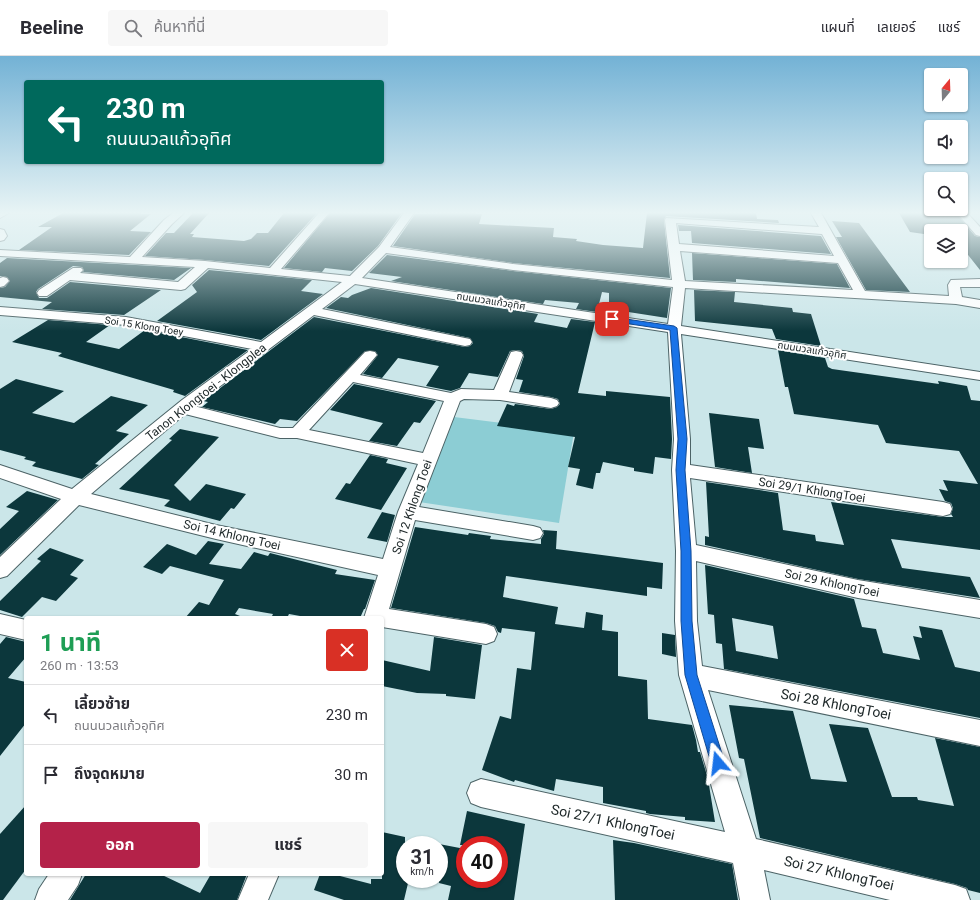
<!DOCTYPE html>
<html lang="th">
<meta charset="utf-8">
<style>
body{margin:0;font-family:Roboto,"Noto Sans Thai",sans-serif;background:#f7f7f7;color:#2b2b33;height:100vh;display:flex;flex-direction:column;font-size:15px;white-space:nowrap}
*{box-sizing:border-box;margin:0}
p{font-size:13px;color:#7c7c81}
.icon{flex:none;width:22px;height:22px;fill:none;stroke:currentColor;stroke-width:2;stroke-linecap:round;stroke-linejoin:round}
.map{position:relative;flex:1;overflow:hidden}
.panel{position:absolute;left:24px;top:560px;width:360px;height:260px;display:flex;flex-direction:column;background:#fff;border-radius:4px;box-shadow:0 1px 3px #0004}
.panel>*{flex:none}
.guide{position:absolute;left:24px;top:24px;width:360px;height:84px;border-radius:4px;box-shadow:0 1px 3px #0004;background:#00695c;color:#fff;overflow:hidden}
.needle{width:26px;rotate:19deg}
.buttons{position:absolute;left:924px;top:12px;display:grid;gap:8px}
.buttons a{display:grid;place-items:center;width:44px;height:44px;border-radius:4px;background:#fff;box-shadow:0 1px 3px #0004;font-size:20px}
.speed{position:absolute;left:396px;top:780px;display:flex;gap:8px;font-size:20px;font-weight:700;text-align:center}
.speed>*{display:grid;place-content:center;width:52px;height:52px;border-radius:50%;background:#fff;box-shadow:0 1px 3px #0004;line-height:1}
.speed small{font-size:10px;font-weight:400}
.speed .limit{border:6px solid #d22;background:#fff;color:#111}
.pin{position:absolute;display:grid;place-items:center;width:34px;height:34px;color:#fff;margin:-17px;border-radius:8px;box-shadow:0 2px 6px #0006}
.me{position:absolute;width:44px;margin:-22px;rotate:343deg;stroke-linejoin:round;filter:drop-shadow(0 0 3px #0008)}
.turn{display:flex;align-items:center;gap:14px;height:84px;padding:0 16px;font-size:18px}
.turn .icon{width:52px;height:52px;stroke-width:2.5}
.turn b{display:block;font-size:28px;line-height:34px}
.round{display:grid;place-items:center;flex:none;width:42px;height:42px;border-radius:4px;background:#f7f7f7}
.overview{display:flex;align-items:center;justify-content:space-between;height:68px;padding:0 16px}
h1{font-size:24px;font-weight:700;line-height:30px;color:#1e9e55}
.cta{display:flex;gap:8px;margin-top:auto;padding:8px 16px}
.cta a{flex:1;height:46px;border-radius:4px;background:#b42249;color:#fff;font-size:16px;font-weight:700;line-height:46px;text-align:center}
.cta a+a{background:#f7f7f7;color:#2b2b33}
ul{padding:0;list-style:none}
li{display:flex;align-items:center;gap:12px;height:60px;padding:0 16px;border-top:1px solid #e1e1e2}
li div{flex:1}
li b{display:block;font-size:15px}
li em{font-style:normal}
header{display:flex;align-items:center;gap:24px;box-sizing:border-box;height:56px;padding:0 20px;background:#fff;border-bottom:1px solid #e1e1e2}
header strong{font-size:19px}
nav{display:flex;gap:22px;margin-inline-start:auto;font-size:14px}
.search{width:280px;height:36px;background:#f7f7f7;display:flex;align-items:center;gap:10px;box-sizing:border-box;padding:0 14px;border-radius:4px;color:#7c7c81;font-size:15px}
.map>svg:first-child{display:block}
.green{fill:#8ccdd4}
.building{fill:#0c373c;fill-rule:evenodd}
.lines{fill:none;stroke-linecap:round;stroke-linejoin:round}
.minor-casing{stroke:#4c6366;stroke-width:2}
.minor{fill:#fff;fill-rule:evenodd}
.route{fill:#1a73e8;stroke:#114b97}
.labels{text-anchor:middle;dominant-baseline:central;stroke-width:4;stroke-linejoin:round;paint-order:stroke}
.far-street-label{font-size:10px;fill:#202a2b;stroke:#fff}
.street-label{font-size:12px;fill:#202a2b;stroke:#fff}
.near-street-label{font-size:14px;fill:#202a2b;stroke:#fff}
</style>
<header>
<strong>Beeline</strong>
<div class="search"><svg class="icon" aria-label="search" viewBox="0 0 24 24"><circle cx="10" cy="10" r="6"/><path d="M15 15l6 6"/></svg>ค้นหาที่นี่</div>
<nav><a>แผนที่</a><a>เลเยอร์</a><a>แชร์</a></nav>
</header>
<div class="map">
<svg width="980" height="844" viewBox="0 0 980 844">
<rect width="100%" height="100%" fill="#cbe6e9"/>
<!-- green -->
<polygon class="green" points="454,361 574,376 559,467 419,446"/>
<!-- building -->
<g class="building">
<polygon points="63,157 141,157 140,158 151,158 130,175 151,176 129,199 19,194 52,171 38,171"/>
<polygon points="193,157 209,157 190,178 194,178 192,181 244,185 251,183 257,177 268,177 284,157 317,157 269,210 205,204 145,200 166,177 174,177"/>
<polygon points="330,157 402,157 378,190 352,215 325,212 322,216 284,212"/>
<polygon points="466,157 482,158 479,168 554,172 553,181 577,183 576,185 603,189 643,192 647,157 756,157 757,163 778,164 779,167 666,160 664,164 670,222 513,207 393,190 415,158"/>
<polygon points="899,157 956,157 975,180 980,181 980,214 961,190 961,175 931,175 931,179 910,176"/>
<polygon points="832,165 859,167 910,236 866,234 836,181 842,181"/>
<polygon points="678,169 821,180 831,198 692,187 691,175 679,175"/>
<polygon points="692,197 837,208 850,232 736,223 736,226 693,224"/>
<polygon points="387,199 513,215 671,232 667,262 609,253 609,237 602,236 597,256 576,253 579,247 545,244 543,248 391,225 402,221 369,217"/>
<polygon points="7,202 191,212 174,224 83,216 84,214 82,211 73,210 38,233 36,236 39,242 47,242 70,226 161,234 124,259 42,253 52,246 0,241 0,232 5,231 10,225 7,221 0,220 0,207"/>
<polygon points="209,214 312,224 301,235 323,238 261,284 157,265 197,236 192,229"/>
<polygon points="371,232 538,258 534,266 567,272 571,263 595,266 578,337 606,340 606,335 670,341 672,383 671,403 655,401 653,418 634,415 634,412 603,406 600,417 596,417 593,433 576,429 580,413 568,411 575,381 497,370 507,348 514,350 515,348 551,353 557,351 560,348 558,343 551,341 519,336 523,324 516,323 524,300 522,295 516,294 510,295 498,321 469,317 460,332 451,335 426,330 439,310 398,302 382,322 363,318 378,299 375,295 365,295 297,365 280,363 275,368 202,351 208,346 203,345 314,261 465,291 470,290 473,287 470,282 326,252 341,241 348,242 352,239"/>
<polygon points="694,234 735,236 734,246 792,252 793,256 811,258 821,290 776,283 772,273 695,265"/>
<polygon points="48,264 110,269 86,286 119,293 145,274 248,294 185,340 173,336 174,334 58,300 62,297 12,286"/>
<polygon points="778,294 825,302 828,311 832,313 939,328 938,325 967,330 971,344 980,345 980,494 891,483 902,512 970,521 980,542 858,523 705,489 705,480 709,481 706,426 778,437 783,474 815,479 816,485 844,489 831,446 943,461 953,461 951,458 953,452 951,447 945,445 939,433 948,435 943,424 978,428 959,395 886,387 878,369 794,358 788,331 785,331"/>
<polygon points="16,323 64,335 32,357 74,367 111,340 148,349 116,375 129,378 95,408 99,409 82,423 32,410 36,406 24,403 26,401 0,394 0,333"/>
<polygon points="354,328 436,345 420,367 414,366 397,390 369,385 383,367 330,354"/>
<polygon points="709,357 759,363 764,393 748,391 752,417 715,411"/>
<polygon points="180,373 219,381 174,429 190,445 206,428 246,438 234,453 231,452 220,465 164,450 170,444 119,433 172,384 169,383"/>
<polygon points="370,399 388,403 386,407 407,412 381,454 335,443 346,427 350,428"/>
<polygon points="27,435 58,444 0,499 0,473 19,455 6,451"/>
<polygon points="382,456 395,459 387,486 367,482"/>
<polygon points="415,471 468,479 469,477 491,480 490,483 541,488 541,483 544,478 543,474 557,475 556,493 663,507 662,533 647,531 647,540 506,520 503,541 558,551 555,568 584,572 586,556 603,559 602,574 618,576 618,620 647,624 648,663 692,669 696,684 698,696 700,696 708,723 715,766 685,764 685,761 650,758 646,757 646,755 603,747 603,731 556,723 554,735 515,724 514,726 482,714 500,660 511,663 517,612 531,614 535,576 502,572 501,577 498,576 495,570 486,567 391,552"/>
<polygon points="208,485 224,488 209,508 241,513 254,496 268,500 270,497 337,514 335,518 375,524 365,553 364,553 360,562 311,562 289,558 287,562 271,562 273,558 239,552 235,558 240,560 240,562 185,562 199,546 209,549 224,524 170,510 162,518 143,511 167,488 196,499"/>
<polygon points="50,492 84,504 70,519 78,522 56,545 42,541 22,561 0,554 0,545 41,505 37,503"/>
<path d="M 705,509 L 854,543 L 862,571 L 876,573 L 883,597 L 920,604 L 913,580 L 922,582 L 919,570 L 942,574 L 955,611 L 980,616 L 980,662 L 724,613 L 722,588 L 716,587 L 714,559 L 708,558 ZM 732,562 L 773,570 L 778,603 L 736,595 Z"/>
<polygon points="662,577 675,579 676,601 662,598"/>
<polygon points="6,581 26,586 26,601 8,622 26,626 26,667 0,700 0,588"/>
<polygon points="434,581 482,589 475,643 446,640 446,638 417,637 382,630 382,604 430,615"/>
<polygon points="729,649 793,655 811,723 847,726 829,668 868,672 892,741 917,741 918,744 954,750 935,682 980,691 980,837 968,834 967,832 955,828 760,782 744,703 739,702"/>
<polygon points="26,749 26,813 3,844 0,844 0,778"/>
<polygon points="467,755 525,768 514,844 448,844 451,830 439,827 439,788 465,793 465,823 499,823 499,789 460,789"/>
<polygon points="382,776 405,781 405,823 409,823 404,844 344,844 314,834 320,818 340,818 340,820 371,828 371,823 382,823"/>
<polygon points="613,784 634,787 732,808 738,844 615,844"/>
<polygon points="86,818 160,818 200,837 211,818 247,818 237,844 70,844"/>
</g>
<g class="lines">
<!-- minor casing -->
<g class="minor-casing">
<g id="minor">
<polygon points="0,157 9,157 0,162"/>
<path d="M 173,157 L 184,157 L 172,168 L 142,201 L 205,205 L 270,212 L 319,157 L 329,157 L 281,213 L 350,220 L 379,191 L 404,157 L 414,157 L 390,191 L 513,208 L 672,224 L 665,164 L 666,162 L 819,171 L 811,157 L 821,157 L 865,235 L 949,240 L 948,229 L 951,224 L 980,223 L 980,231 L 960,231 L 962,241 L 980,244 L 980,252 L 956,248 L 685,232 L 681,270 L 980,316 L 980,324 L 681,278 L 690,383 L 690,409 L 943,446 L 950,448 L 952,453 L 950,458 L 943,460 L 690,422 L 696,489 L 858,524 L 980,544 L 980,562 L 858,542 L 696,505 L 697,565 L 702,610 L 980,664 L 980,690 L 708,634 L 756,783 L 955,829 L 966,833 L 970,844 L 890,844 L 764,814 L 770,844 L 740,844 L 733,807 L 481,751 L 471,747 L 467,737 L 471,727 L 481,723 L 725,776 L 679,619 L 675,565 L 676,495 L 672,414 L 674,383 L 668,276 L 355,228 L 322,253 L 465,282 L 470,283 L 472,286 L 470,289 L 465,290 L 314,259 L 194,350 L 280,372 L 293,372 L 365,296 L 370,295 L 375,296 L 377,299 L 360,319 L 451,337 L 461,333 L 494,334 L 511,296 L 516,295 L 521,296 L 523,299 L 509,336 L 551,342 L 557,344 L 559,347 L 557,350 L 551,352 L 500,344 L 464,343 L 460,345 L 419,451 L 533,470 L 540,472 L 543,477 L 540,482 L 533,484 L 415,464 L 389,553 L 486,568 L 494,571 L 497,578 L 494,585 L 486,588 L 382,571 L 382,562 L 364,562 L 378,519 L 216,483 L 79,449 L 7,520 L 0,522 L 0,501 L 61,443 L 0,422 L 0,409 L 72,433 L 182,344 L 252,293 L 126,269 L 0,259 L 0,251 L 126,261 L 261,286 L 342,226 L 208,212 L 185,233 L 181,234 L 70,224 L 47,240 L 39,240 L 37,237 L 39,234 L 73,212 L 81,212 L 83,214 L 80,217 L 178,226 L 195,211 L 0,200 L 0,194 L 130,201 L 164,164 ZM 676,167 L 822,178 L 834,200 L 679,188 ZM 680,195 L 838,207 L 853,234 L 685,225 ZM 386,197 L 513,214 L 673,231 L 668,268 L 362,222 ZM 353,326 L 444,345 L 423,397 L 309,374 ZM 185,358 L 280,382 L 297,382 L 418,408 L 398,456 L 383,503 L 216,469 L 91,438 Z"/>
<polygon points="957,157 967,157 980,171 980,180 976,179"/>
<polygon points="0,173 4,174 7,180 4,184 0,185"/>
<polygon points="3,221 7,222 9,225 4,230 0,231 0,222"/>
<polygon points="0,558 26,564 26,584 0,578"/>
<polygon points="49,818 82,818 78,829 68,844 35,844 39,833"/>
<polygon points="249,818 279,818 268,844 238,844"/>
</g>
</g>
<!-- minor -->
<use href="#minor" class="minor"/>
</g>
<!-- sky -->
<linearGradient id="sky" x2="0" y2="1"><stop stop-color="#73b2d5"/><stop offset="0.57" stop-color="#e8f4f5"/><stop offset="1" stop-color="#e8f4f5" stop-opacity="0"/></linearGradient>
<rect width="980" height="275" fill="url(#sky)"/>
<!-- route -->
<polygon class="route" points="612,261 674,270 677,272 687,383 685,414 691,495 692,565 697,619 725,707 723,712 718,714 713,712 711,707 685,619 681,565 681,495 676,414 678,383 670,274 610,265 609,263"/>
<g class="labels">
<!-- far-street labels -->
<g class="far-street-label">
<text transform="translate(491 245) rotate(9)">ถนนนวลแก้วอุทิศ</text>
<text transform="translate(144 270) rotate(9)">Soi 15 Klong Toey</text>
<text transform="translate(812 294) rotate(9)">ถนนนวลแก้วอุทิศ</text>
</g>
<!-- street labels -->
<g class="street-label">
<text transform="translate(206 336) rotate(-38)">Tanon Klongtoei - Klongplea</text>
<text transform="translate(812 434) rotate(9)">Soi 29/1 KhlongToei</text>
<text transform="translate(412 451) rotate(-71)">Soi 12 Khlong Toei</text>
<text transform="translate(232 479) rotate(13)">Soi 14 Khlong Toei</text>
<text transform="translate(832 527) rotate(12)">Soi 29 KhlongToei</text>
</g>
<!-- near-street labels -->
<g class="near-street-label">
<text transform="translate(836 648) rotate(11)">Soi 28 KhlongToei</text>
<text transform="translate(613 766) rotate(12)">Soi 27/1 KhlongToei</text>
<text transform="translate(839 817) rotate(13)">Soi 27 KhlongToei</text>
</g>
</g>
</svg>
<div class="buttons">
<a><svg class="needle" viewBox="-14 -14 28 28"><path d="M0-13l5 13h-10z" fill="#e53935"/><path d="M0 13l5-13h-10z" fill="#7c7c81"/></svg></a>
<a><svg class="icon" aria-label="sound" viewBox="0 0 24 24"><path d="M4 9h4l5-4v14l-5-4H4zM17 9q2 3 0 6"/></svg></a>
<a><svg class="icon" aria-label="search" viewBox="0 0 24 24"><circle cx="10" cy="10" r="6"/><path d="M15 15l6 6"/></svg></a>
<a><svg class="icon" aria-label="layers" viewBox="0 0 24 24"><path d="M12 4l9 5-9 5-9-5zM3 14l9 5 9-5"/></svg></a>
</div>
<div class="speed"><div>31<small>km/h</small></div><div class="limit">40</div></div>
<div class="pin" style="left:612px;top:263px;background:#d93025"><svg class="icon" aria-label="arrive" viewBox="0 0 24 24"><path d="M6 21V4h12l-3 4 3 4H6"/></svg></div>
<svg class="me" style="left:718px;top:707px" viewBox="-20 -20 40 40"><path d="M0-17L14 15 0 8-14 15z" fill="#1a73e8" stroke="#fff" stroke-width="4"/></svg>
<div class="guide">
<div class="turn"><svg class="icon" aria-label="left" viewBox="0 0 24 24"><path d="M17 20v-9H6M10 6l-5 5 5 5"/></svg><div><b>230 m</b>ถนนนวลแก้วอุทิศ</div></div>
</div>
<section class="panel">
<div class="overview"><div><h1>1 นาที</h1><p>260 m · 13:53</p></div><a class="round" style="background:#d93025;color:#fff"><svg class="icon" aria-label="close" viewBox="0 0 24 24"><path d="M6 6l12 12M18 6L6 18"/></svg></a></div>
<ul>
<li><svg class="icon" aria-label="left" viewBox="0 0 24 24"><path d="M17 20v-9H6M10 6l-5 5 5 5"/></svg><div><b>เลี้ยวซ้าย</b><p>ถนนนวลแก้วอุทิศ</p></div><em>230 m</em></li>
<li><svg class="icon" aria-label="arrive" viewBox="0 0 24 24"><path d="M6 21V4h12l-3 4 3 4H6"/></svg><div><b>ถึงจุดหมาย</b></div><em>30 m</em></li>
</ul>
<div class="cta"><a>ออก</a><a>แชร์</a></div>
</section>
</div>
